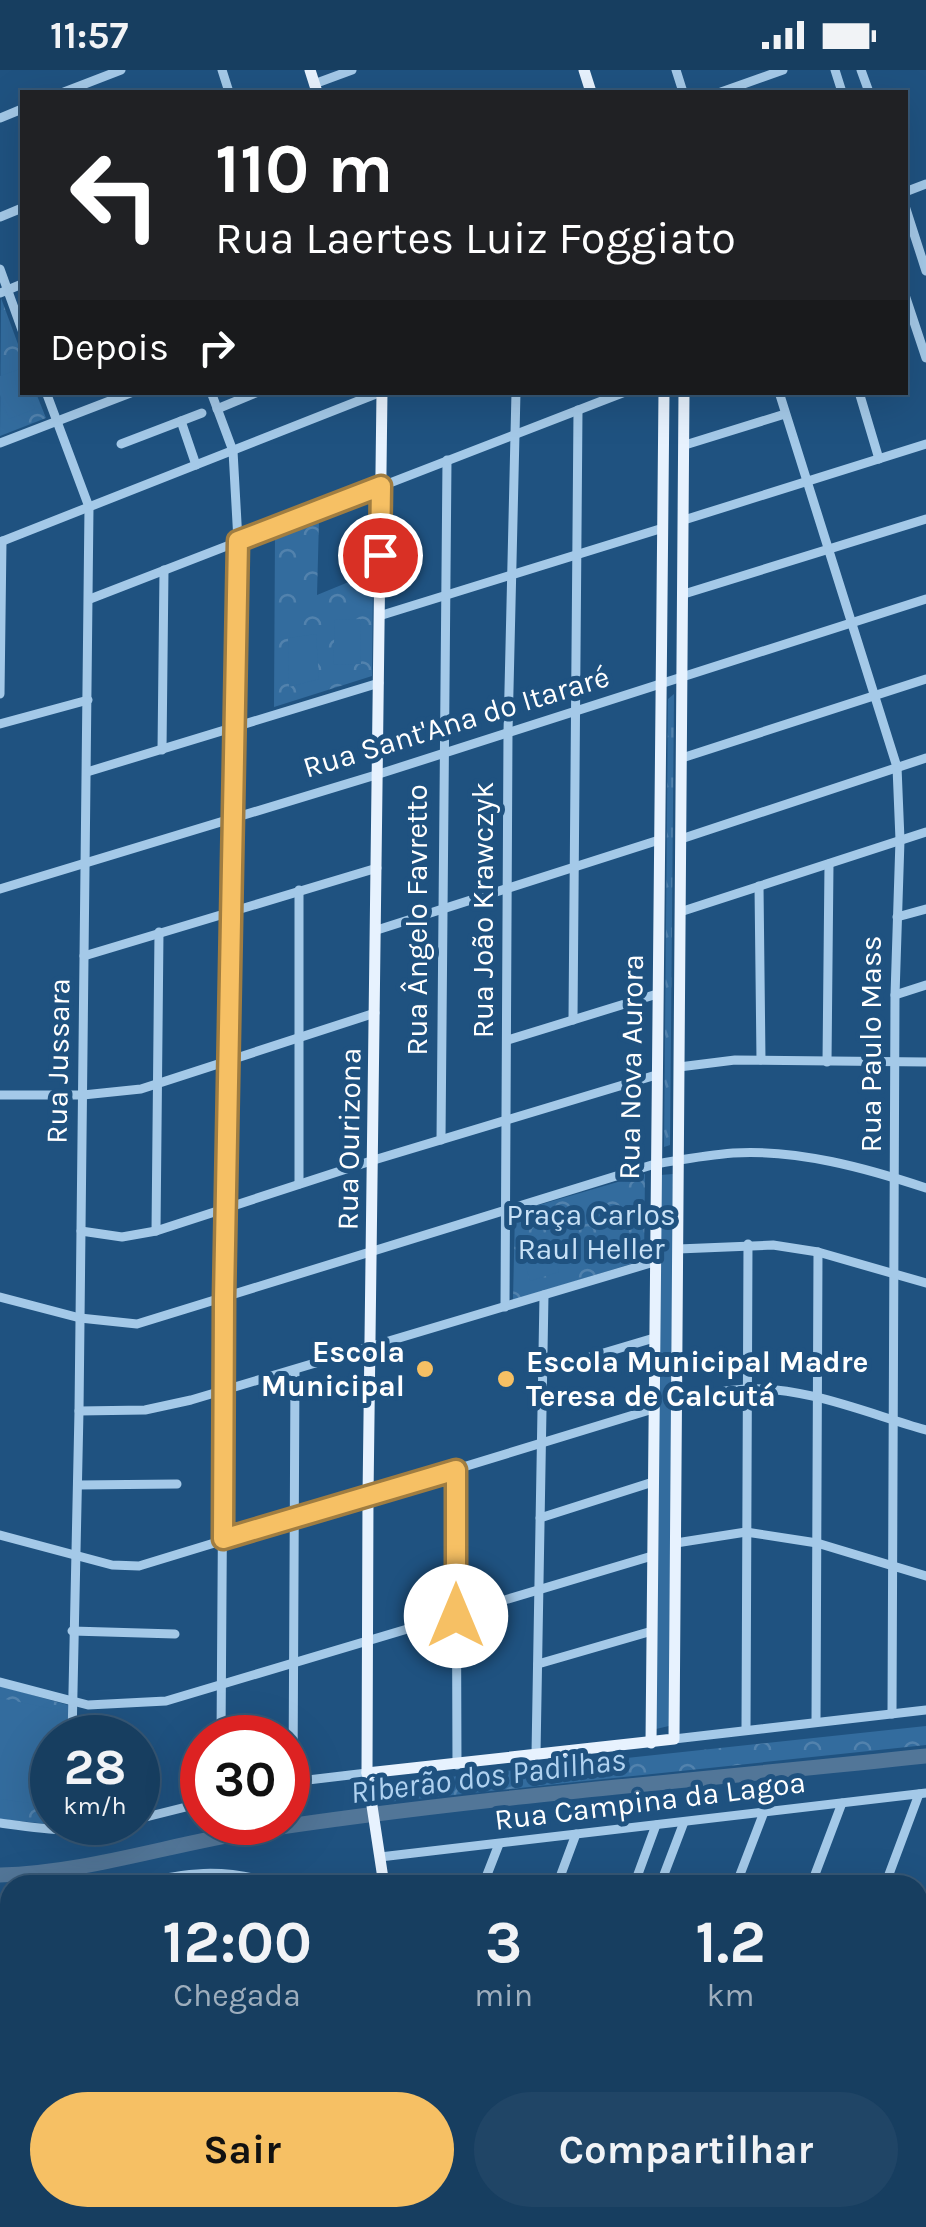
<!DOCTYPE html>
<html lang="pt">
<meta charset="utf-8">
<style>
body{margin:0;font-family:Karla,sans-serif;background:#204566;color:#f1f3f6;height:100vh;display:flex;flex-direction:column;font-size:38px;white-space:nowrap}
*{box-sizing:border-box;margin:0}
p{font-size:32px;color:#9eaebd}
.icon{flex:none;width:55px;height:55px;fill:none;stroke:currentColor;stroke-width:2;stroke-linecap:round;stroke-linejoin:round}
.map{position:relative;flex:1;overflow:hidden}
.sheet{position:absolute;left:0px;top:1805px;width:928px;height:352px;display:flex;flex-direction:column;background:#173e60;border-radius:30px 30px 0 0;box-shadow:0 10px 40px #0002,0 0 0 2px #365775}
.sheet>*{flex:none}
.banner{position:absolute;left:20px;top:20px;width:888px;height:305px;border-radius:0px;box-shadow:0 10px 40px #0002,0 0 0 2px #365775;background:#202124;color:#fff;overflow:hidden}
.speed{position:absolute;left:30px;top:1645px;display:flex;gap:20px;font-size:50px;font-weight:700;text-align:center}
.speed>*{display:grid;place-content:center;width:130px;height:130px;border-radius:50%;background:#173e60;box-shadow:0 10px 40px #0002,0 0 0 2px #365775;line-height:1}
.speed small{font-size:25px;font-weight:400}
.speed .limit{border:15px solid #d22;background:#fff;color:#111}
.pin{position:absolute;display:grid;place-items:center;width:85px;height:85px;color:#fff;margin:-42px;border:5px solid #fff;border-radius:50%;box-shadow:0 2px 10px #0007}
.me{position:absolute;width:110px;margin:-55px;rotate:0deg;stroke-linejoin:round;filter:drop-shadow(0 0 8px #0008)}
.turn{display:flex;align-items:center;gap:35px;height:210px;padding:0 30px;font-size:45px}
.turn .icon{width:130px;height:130px;stroke-width:2.5}
.turn b{display:block;font-size:70px;line-height:85px}
.then{display:flex;align-items:center;height:95px;padding:0 30px;background:#0003;gap:20px;font-size:38px}
.eta{display:flex;justify-content:space-evenly;align-items:center;height:170px;text-align:center}
.eta b{font-size:60px;font-weight:700;line-height:70px}
.primary-button{display:flex;gap:20px;margin-top:auto;padding:20px 30px}
.primary-button a{flex:1;height:115px;border-radius:60px;background:#f6c064;color:#111;font-size:40px;font-weight:700;line-height:115px;text-align:center}
.primary-button a+a{background:#204566;color:#f1f3f6}
.status{display:flex;justify-content:space-between;align-items:center;height:70px;padding:0 50px;background:#173e60;direction:ltr}
.status svg{height:28px;fill:currentColor}
.map>svg:first-child{display:block}
.grass{fill:url(#grass-tufts)}
.park{fill:url(#park-crowns)}
.pitch{fill:#336c9e}
.lines{fill:none;stroke-linecap:round;stroke-linejoin:round}
.river{stroke:#527698;stroke-width:15}
.minor{stroke:#a4c9e8;stroke-width:9}
.major{stroke:#e7f2fe;stroke-width:11}
.route-casing{stroke:#a07d41;stroke-width:25}
.route{stroke:#f6c064;stroke-width:18}
.poi-dot{fill:#f6c064;stroke:#1f5280;stroke-width:4}
.labels{text-anchor:middle;dominant-baseline:central;stroke-width:10;stroke-linejoin:round;paint-order:stroke}
.street-label{font-size:30px;fill:#fff;stroke:#1f5280}
.park-label{font-size:30px;fill:#c8e1f6;stroke:#1f5280}
.poi-label{font-size:30px;font-weight:bold;fill:#fff;stroke:#1f5280;text-anchor:end}
.water-label{font-size:32px;font-style:italic;fill:#b0d2f0;stroke:#1f5280}
</style>
<div class="status"><b>11:57</b><svg viewBox="0 0 49 12"><path d="M0 12V9h3v3zM5 12V6h3v6zM10 12V3h3v9zM15 12V0h3v12zM26 1h20v11H26zM47 4h2v5h-2z"/></svg></div>
<div class="map">
<svg width="926" height="2157" viewBox="0 0 926 2157">
<defs>
<pattern id="grass-tufts" width="24" height="20" patternUnits="userSpaceOnUse" patternTransform="scale(2.5)"><rect width="24" height="20" fill="#336c9e"/><path d="M3 7l-1-3M5 7V3M7 7l1-3M15 17l-1-3M17 17v-4M19 17l1-3" fill="none" stroke="#5282ad"/></pattern>
<pattern id="park-crowns" width="20" height="18" patternUnits="userSpaceOnUse" patternTransform="scale(2.5)"><rect width="20" height="18" fill="#336c9e"/><path d="M2 6a3 3 0 1 1 6 0M12 15a3 3 0 1 1 6 0" fill="none" stroke="#5282ad"/></pattern>
</defs>
<rect width="100%" height="100%" fill="#1f5280"/>
<!-- grass -->
<polygon class="grass" points="674,624 670,1075 664,1077 668,629"/>
<!-- park -->
<g class="park">
<polygon points="1,228 22,285 22,322 36,323 46,348 0,366"/>
<polygon points="319,450 317,525 373,502 372,606 274,637 275,465"/>
<polygon points="645,1104 644,1190 513,1230 515,1142"/>
<polygon points="0,1616 68,1635 68,1667 52,1668 52,1752 67,1753 67,1756 0,1749"/>
<polygon points="926,1656 926,1675 387,1732 385,1714"/>
</g>
<!-- pitch -->
<g class="pitch">
<polygon points="20,299 22,322 29,323 35,339 9,349 0,325 0,306"/>
<polygon points="360,549 361,594 333,595 335,550"/>
<polygon points="316,564 319,609 289,617 288,568"/>
<polygon points="673,1104 669,1656 656,1659 660,1105"/>
<polygon points="550,1161 559,1202 530,1211 519,1172"/>
<polygon points="0,1628 58,1640 56,1667 52,1668 51,1736 0,1729"/>
</g>
<g class="lines">
<!-- river -->
<path class="river" d="M 0,1805 C 86,1803 170,1774 254,1761 C 477,1727 702,1710 926,1686"/>
<!-- minor -->
<g class="minor">
<polyline points="222,0 229,22"/>
<polyline points="676,0 683,22"/>
<polyline points="835,0 842,22"/>
<polyline points="861,0 869,22"/>
<polyline points="314,14 352,0"/>
<polyline points="64,22 121,0"/>
<polyline points="721,22 783,0"/>
<polyline points="0,48 22,39"/>
<polyline points="905,122 926,114"/>
<polyline points="905,136 926,201"/>
<polyline points="0,147 22,138"/>
<polyline points="0,199 22,260"/>
<polyline points="0,223 22,214"/>
<polyline points="905,225 926,288"/>
<polyline points="46,322 89,437 79,1341 72,1668"/>
<polyline points="211,322 233,381 238,471 224,1229 221,1668"/>
<polyline points="779,322 897,697 900,770 895,925 892,1644"/>
<polyline points="859,322 879,389"/>
<polyline points="217,339 258,322"/>
<polyline points="181,351 196,395"/>
<polyline points="0,373 133,322"/>
<polyline points="121,374 202,343"/>
<polyline points="685,375 785,344"/>
<polyline points="684,450 926,374"/>
<polyline points="0,472 381,322"/>
<polyline points="684,524 926,449"/>
<polyline points="90,529 625,322"/>
<polyline points="379,546 663,458"/>
<polyline points="0,624 2,471"/>
<polyline points="0,654 88,630"/>
<polyline points="162,680 164,500"/>
<polyline points="682,688 926,609"/>
<polyline points="87,702 379,613"/>
<polyline points="681,769 926,688"/>
<polyline points="759,816 761,990"/>
<polyline points="0,819 379,704 926,529"/>
<polyline points="680,842 926,762"/>
<polyline points="897,847 926,839"/>
<polyline points="377,860 659,770"/>
<polyline points="84,886 377,798"/>
<polyline points="895,925 926,915"/>
<polyline points="573,950 578,340"/>
<polyline points="508,970 657,924"/>
<polyline points="827,992 829,794"/>
<polyline points="679,997 735,990 926,992"/>
<polyline points="0,1025 83,1025 141,1019 375,943"/>
<polyline points="441,1070 447,390"/>
<polyline points="299,1114 299,820"/>
<polyline points="81,1161 122,1167 156,1161 374,1090 656,1005"/>
<polyline points="156,1161 159,862"/>
<polyline points="678,1179 773,1175 818,1182 926,1213"/>
<path d="M 0,1227 L 80,1248 L 137,1254 L 655,1094 C 680,1090 707,1085 733,1083 C 797,1079 866,1098 926,1118"/>
<polyline points="505,1237 508,662 516,322"/>
<polyline points="543,1301 654,1268"/>
<path d="M 677,1329 C 699,1326 723,1320 746,1319 C 805,1316 869,1344 926,1360"/>
<polyline points="79,1341 145,1340 191,1330 654,1192"/>
<polyline points="456,1400 457,1695"/>
<polyline points="78,1415 177,1414"/>
<polyline points="540,1448 653,1412"/>
<polyline points="0,1465 112,1495 139,1496 653,1339"/>
<polyline points="676,1473 746,1462 817,1473 926,1506"/>
<polyline points="72,1561 175,1564"/>
<polyline points="538,1594 652,1561"/>
<polyline points="0,1612 88,1635 166,1631 652,1486"/>
<polyline points="816,1652 818,1182"/>
<polyline points="746,1660 748,1174"/>
<polyline points="674,1669 926,1640"/>
<polyline points="536,1684 544,1225"/>
<polyline points="291,1712 367,1703"/>
<polyline points="293,1712 295,1300"/>
<polyline points="148,1746 149,1686"/>
<polyline points="138,1749 202,1733"/>
<path d="M 0,1753 C 43,1759 84,1766 126,1752"/>
<polyline points="380,1787 926,1723"/>
<path d="M 129,1815 C 185,1803 222,1796 278,1815"/>
<polyline points="483,1815 499,1774"/>
<polyline points="557,1815 576,1764"/>
<polyline points="634,1815 656,1755"/>
<polyline points="660,1815 684,1752"/>
<polyline points="736,1815 764,1742"/>
<polyline points="811,1815 842,1733"/>
<polyline points="885,1815 919,1724"/>
<polyline points="0,1848 10,1852"/>
<polyline points="918,1902 926,1894"/>
<polyline points="0,1984 10,1988"/>
<polyline points="918,2027 926,2001"/>
<polyline points="918,2075 926,2078"/>
<polyline points="0,2123 10,2126"/>
<polyline points="66,2148 92,2157"/>
<polyline points="430,2148 454,2157"/>
<polyline points="687,2148 716,2157"/>
<polyline points="910,2148 926,2153"/>
<polyline points="19,2157 22,2148"/>
<polyline points="517,2157 521,2148"/>
<polyline points="592,2157 595,2148"/>
<polyline points="874,2157 878,2148"/>
</g>
<!-- major -->
<g class="major">
<polyline points="310,0 317,22"/>
<polyline points="584,0 591,22"/>
<polyline points="382,322 368,1427 367,1703 384,1815"/>
<polyline points="651,1673 664,322"/>
<polyline points="367,1703 674,1669 684,322"/>
<polyline points="262,2157 265,2148"/>
</g>
</g>
<g class="lines">
<!-- route casing -->
<g class="route-casing">
<polyline id="route" points="380,485 381,416 238,471 224,1229 223,1469 456,1400 456,1546"/>
</g>
<!-- route -->
<use href="#route" class="route"/>
</g>
<!-- markers -->
<g class="poi-dot">
<circle cx="425" cy="1299" r="10"/>
<circle cx="506" cy="1309" r="10"/>
</g>
<g class="labels">
<!-- street labels -->
<g class="street-label">
<text transform="translate(456 652) rotate(-17)">Rua Sant'Ana do Itararé</text>
<text transform="translate(483 840) rotate(-90)">Rua João Krawczyk</text>
<text transform="translate(417 850) rotate(-90)">Rua Ângelo Favretto</text>
<text transform="translate(871 974) rotate(-90)">Rua Paulo Mass</text>
<text transform="translate(58 991) rotate(-89)">Rua Jussara</text>
<text transform="translate(631 997) rotate(-89)">Rua Nova Aurora</text>
<text transform="translate(349 1069) rotate(-89)">Rua Ourizona</text>
<text transform="translate(650 1731) rotate(-7)">Rua Campina da Lagoa</text>
</g>
<!-- park labels -->
<g class="park-label">
<text x="591" y="1145">Praça Carlos<tspan x="591" dy="34">Raul Heller</tspan></text>
</g>
<!-- poi labels -->
<g class="poi-label">
<text x="405" y="1282">Escola<tspan x="405" dy="34">Municipal</tspan></text>
<text x="526" y="1292" text-anchor="start">Escola Municipal Madre<tspan x="526" dy="34">Teresa de Calcutá</tspan></text>
</g>
<!-- water labels -->
<g class="water-label">
<text transform="translate(488 1706) rotate(-7)">Riberão dos Padilhas</text>
</g>
</g>
</svg>
<div class="speed"><div>28<small>km/h</small></div><div class="limit">30</div></div>
<div class="pin" style="left:380px;top:485px;background:#d93025"><svg class="icon" aria-label="arrive" viewBox="0 0 24 24"><path d="M6 21V4h12l-3 4 3 4H6"/></svg></div>
<svg class="me" style="left:456px;top:1546px" viewBox="-20 -20 40 40"><circle r="19" fill="#fff"/><path d="M0-13L10 11 0 6-10 11z" fill="#f6c064"/></svg>
<div class="banner">
<div class="turn"><svg class="icon" aria-label="left" viewBox="0 0 24 24"><path d="M17 20v-9H6M10 6l-5 5 5 5"/></svg><div><b>110 m</b>Rua Laertes Luiz Foggiato</div></div>
<div class="then">Depois<svg class="icon" aria-label="right" viewBox="0 0 24 24"><path d="M7 20v-9h11M14 6l5 5-5 5"/></svg></div>
</div>
<section class="sheet">
<div class="eta">
<div><b>12:00</b><p>Chegada</p></div>
<div><b>3</b><p>min</p></div>
<div><b>1.2</b><p>km</p></div>
</div>
<div class="primary-button"><a>Sair</a><a>Compartilhar</a></div>
</section>
</div>
